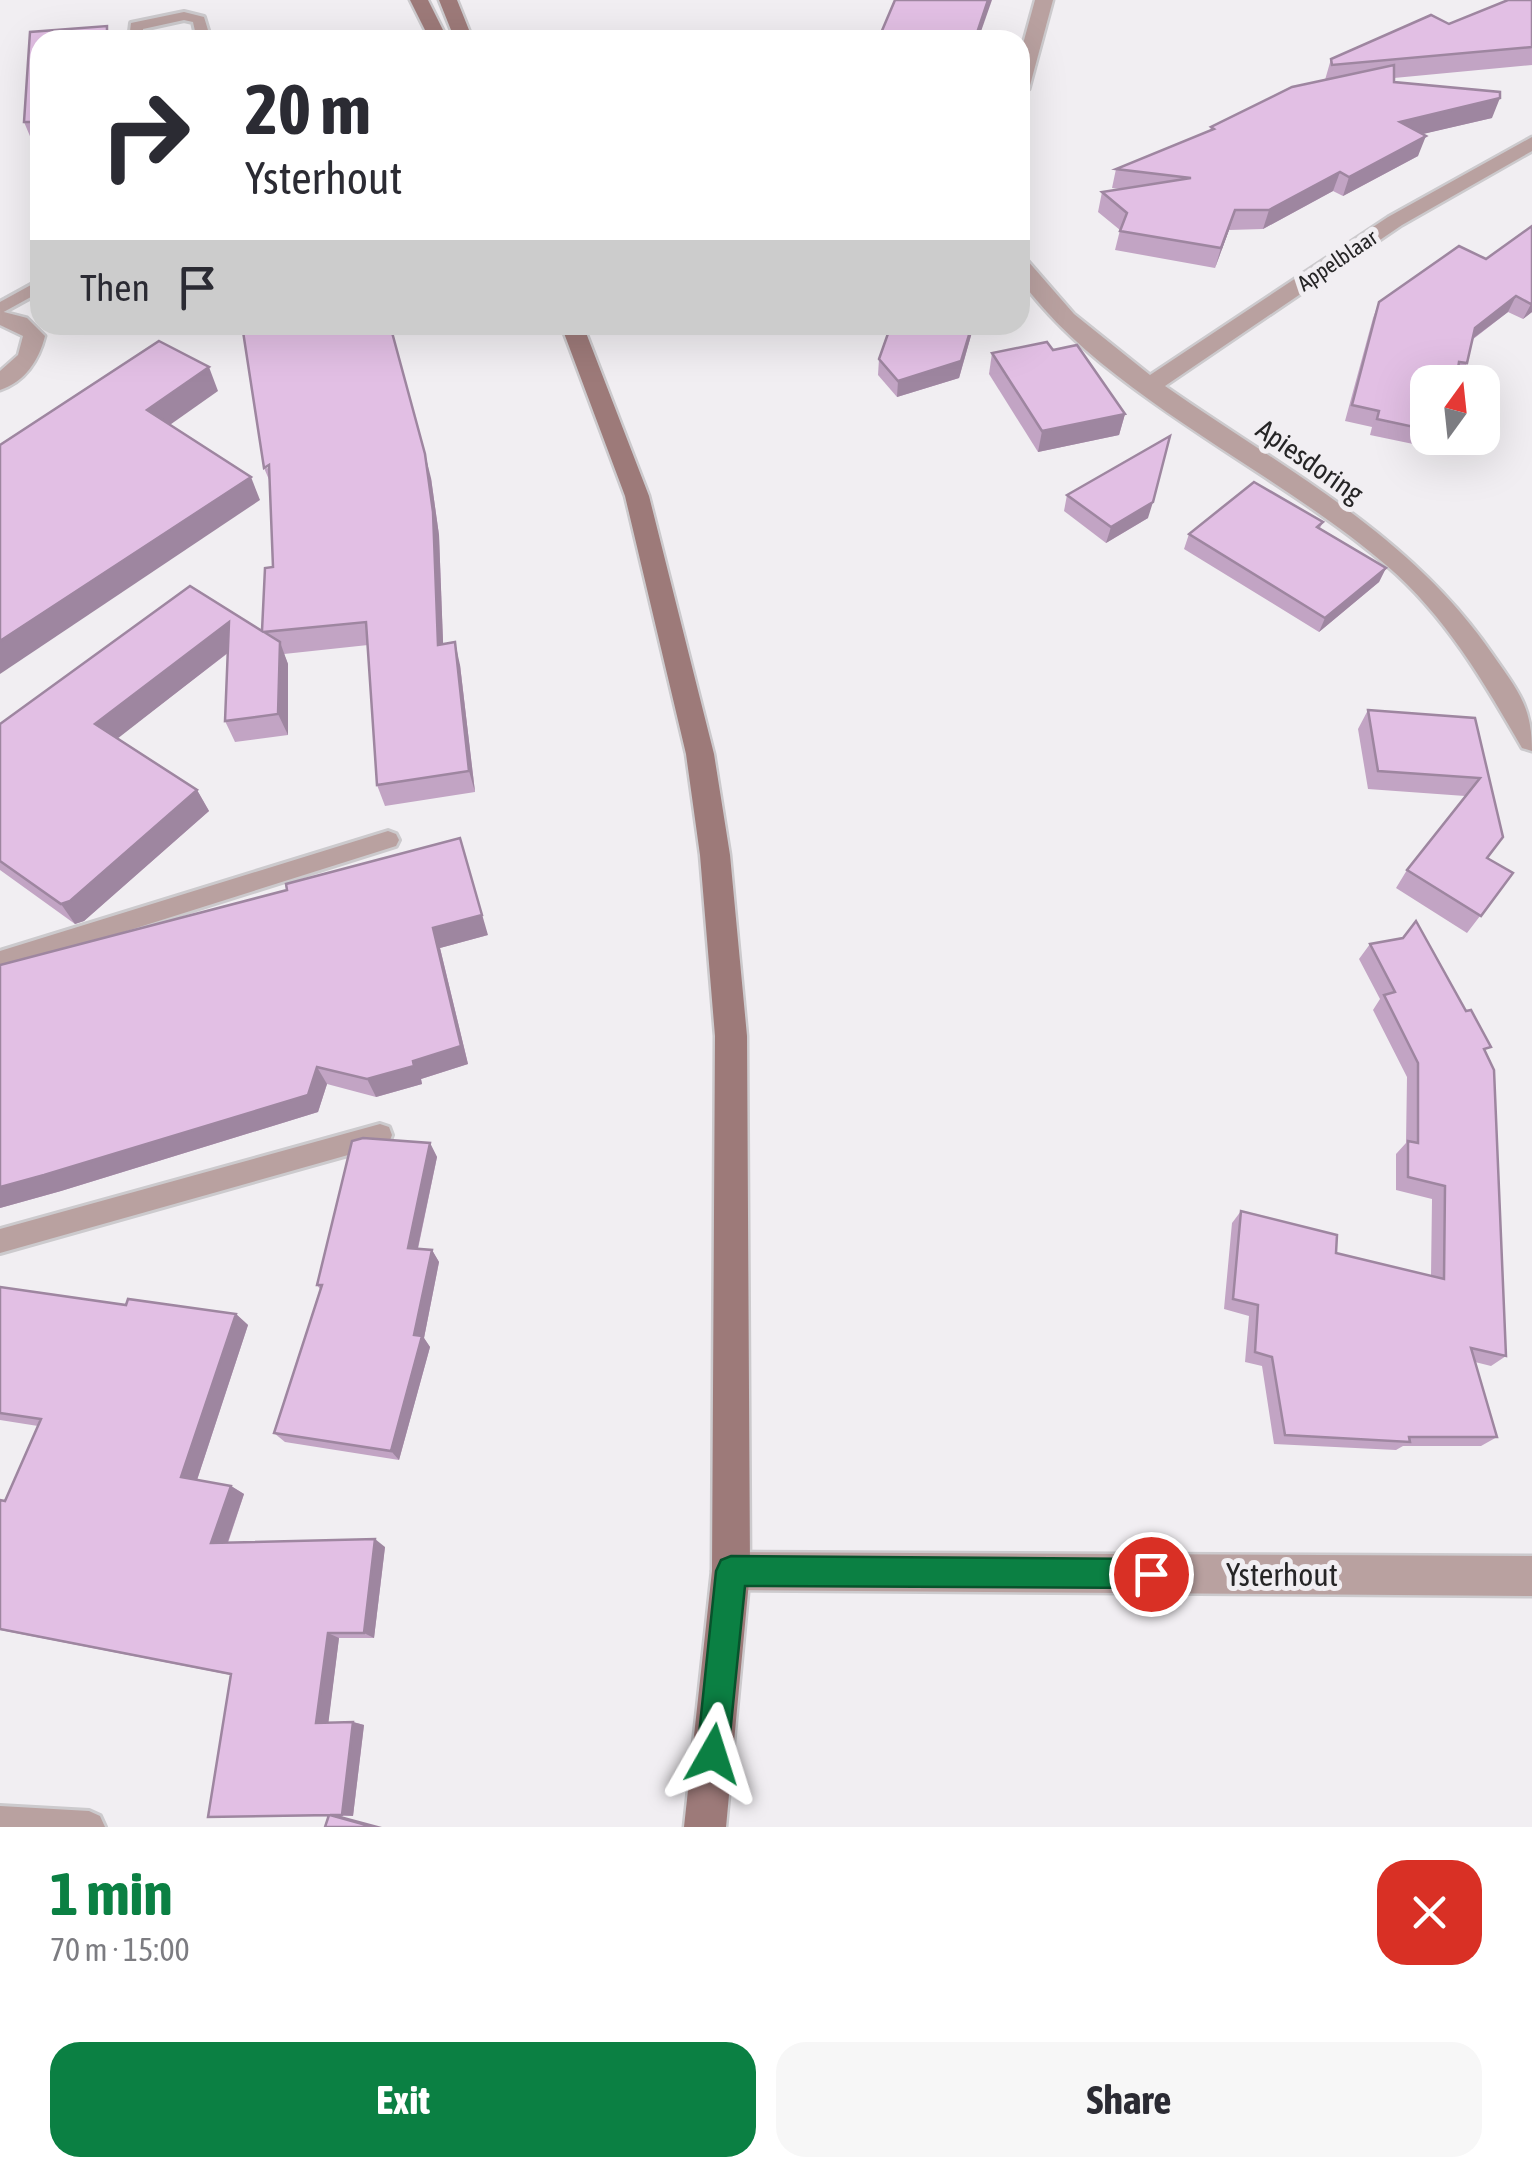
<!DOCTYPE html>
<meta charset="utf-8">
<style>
body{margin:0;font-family:"Asap Condensed",sans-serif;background:#f7f7f7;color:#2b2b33;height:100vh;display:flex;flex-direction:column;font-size:38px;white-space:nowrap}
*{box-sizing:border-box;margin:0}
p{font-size:32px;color:#7c7c81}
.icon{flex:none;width:55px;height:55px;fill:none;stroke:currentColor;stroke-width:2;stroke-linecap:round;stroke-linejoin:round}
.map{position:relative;height:1827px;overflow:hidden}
.side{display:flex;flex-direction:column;background:#fff;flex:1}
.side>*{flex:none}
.top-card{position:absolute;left:30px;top:30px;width:1000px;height:305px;border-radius:30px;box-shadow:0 10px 40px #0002;background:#fff;color:#2b2b33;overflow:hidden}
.needle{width:65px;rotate:15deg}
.tools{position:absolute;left:1410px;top:365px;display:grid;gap:20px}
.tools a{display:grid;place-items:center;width:90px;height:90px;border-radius:20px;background:#fff;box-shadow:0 10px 40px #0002;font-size:50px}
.pin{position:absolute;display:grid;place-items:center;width:85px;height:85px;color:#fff;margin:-42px;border:5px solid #fff;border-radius:50%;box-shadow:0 2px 10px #0007}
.me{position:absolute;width:110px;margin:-55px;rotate:6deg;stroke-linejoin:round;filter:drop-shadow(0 0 8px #0008)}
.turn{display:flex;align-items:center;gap:35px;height:210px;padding:0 50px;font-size:45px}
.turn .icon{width:130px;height:130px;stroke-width:2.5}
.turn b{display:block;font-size:70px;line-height:85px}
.then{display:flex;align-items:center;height:95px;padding:0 50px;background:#0003;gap:20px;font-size:38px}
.round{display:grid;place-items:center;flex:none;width:105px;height:105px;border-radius:30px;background:#f7f7f7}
.summary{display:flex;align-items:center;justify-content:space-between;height:170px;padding:0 50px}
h1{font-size:60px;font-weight:700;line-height:75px;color:#0b8043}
.button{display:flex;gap:20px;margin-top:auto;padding:20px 50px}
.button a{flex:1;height:115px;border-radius:30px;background:#0b8043;color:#fff;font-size:40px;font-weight:700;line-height:115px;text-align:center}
.button a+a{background:#f7f7f7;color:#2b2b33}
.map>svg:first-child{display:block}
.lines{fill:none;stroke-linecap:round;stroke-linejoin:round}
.lane-casing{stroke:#cccacd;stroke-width:6}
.street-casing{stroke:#cccacd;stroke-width:5}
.secondary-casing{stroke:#cccacd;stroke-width:5}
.lane{fill:#b9a1a0;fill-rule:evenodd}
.street{fill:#b9a1a0;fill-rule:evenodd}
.secondary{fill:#9d7a79;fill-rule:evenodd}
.wall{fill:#c2a4c4}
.shaded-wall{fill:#9e86a0}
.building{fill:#e2bfe4;stroke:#9e86a0;stroke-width:2.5}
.route{fill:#0b8043;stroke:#07532c;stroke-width:2.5}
.labels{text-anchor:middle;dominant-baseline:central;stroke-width:10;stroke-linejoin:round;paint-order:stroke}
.far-street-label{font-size:22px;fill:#262526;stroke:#f1eef2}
.street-label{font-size:28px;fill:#262526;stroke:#f1eef2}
.near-street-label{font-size:32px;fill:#262526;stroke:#f1eef2}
</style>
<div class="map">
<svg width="1532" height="1827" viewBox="0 0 1532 1827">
<rect width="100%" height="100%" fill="#f1eef2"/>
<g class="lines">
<!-- lane casing -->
<g class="lane-casing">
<g id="lane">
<polygon points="184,12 204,17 211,40 197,40 193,22 184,20 143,29 143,40 129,40 131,23"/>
<polygon points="40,280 40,292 0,314 0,302"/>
<polygon points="388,831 396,834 399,840 396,846 0,971 0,951"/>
<polygon points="380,1124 389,1127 392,1135 389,1143 380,1146 0,1253 0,1229"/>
<polygon points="0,1806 89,1811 100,1816 105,1827 0,1827"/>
</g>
</g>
<!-- street casing -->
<g class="street-casing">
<g id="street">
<polygon points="1035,0 1053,0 1029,89 1020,95 1020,55"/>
<path d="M 1532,137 L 1532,151 L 1402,225 L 1165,386 C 1282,468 1411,534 1493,655 C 1518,691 1532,706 1532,751 L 1522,748 C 1484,682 1445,615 1386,565 C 1276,470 1103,395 1020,279 L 1020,258 L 1027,260 L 1074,314 L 1150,375 L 1388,217 Z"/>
<path d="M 0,311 L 27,318 L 45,336 C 39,360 25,382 0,390 L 0,371 L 18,355 L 23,336 L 0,325 Z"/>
<polygon points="731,1552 1532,1556 1532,1596 731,1590 717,1585 712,1571 717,1557"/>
</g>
</g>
<!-- secondary casing -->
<g class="secondary-casing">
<g id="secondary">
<polygon points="410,0 428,0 448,40 430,40"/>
<polygon points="439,0 457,0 473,40 455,40"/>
<polygon points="561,325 583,325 649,496 714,754 730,855 747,1036 750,1571 726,1827 684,1827 712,1571 715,1036 700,855 686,754 625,496"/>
</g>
</g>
<!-- lane -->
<use href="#lane" class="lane"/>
<!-- street -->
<use href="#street" class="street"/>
<!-- secondary -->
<use href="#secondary" class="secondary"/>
</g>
<!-- wall -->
<g class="wall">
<polygon points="1532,0 1532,65 1394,78 1394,82 1492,118 1422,134 1418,156 1343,196 1333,191 1263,229 1229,230 1215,268 1115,250 1120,230 1098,212 1102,192 1121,189 1112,188 1116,169 1210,131 1211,127 1325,80 1331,59"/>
<polygon points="107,26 111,40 40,40 40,160 24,122 30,32"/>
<polygon points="1532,226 1532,312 1523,319 1508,312 1472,340 1467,363 1460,379 1428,382 1428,438 1448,438 1442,450 1370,435 1372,427 1345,421 1373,318 1379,302 1486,259"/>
<polygon points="891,325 974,325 959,378 897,397 878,375 879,359"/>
<polygon points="1053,350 1125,414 1119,435 1038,452 989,374 992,353"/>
<polygon points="264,468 431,478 439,535 443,644 460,665 475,792 385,806 377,785 368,645 284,654 288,664 288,735 235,742 225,721 228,653 117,738 197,790 209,811 84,921 75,924 0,870 0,724 262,631 273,567 270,482"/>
<polygon points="1067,495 1148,518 1106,543 1064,511"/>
<polygon points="1323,522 1320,528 1386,568 1379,582 1319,632 1184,549 1189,534"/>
<polygon points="1368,710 1475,718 1487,858 1513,873 1467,933 1396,888 1407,870 1465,796 1368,789 1358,729"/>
<polygon points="488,935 440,948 468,1064 421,1079 422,1084 376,1097 327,1084 318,1112 61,1191 0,1208 0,965"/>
<polygon points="1370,944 1485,1052 1506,1356 1491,1366 1475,1362 1497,1437 1481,1446 1403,1446 1396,1450 1274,1444 1262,1366 1245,1362 1249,1316 1224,1309 1232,1223 1241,1211 1336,1253 1431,1276 1432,1199 1396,1190 1396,1154 1406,1143 1407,1077 1373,1010 1380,999 1359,959"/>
<polygon points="430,1143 437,1157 418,1249 432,1250 439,1262 424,1338 430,1347 399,1460 285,1442 274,1433 320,1289 317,1285"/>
<polygon points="0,1287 126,1305 236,1314 248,1325 197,1480 231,1486 244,1494 228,1543 385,1547 374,1638 339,1638 328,1723 353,1722 364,1725 353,1816 208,1817 231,1675 0,1630 0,1500 5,1501 38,1426 0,1420"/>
</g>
<!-- shaded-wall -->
<g class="shaded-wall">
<polygon points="988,0 992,0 978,40 975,40"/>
<polygon points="1500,98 1492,118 1393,141 1400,122"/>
<polygon points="1426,136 1418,156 1343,196 1349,177"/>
<polygon points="1340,172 1333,191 1263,229 1269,210"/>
<polygon points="1235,210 1229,230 1215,268 1221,248"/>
<polygon points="1516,296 1508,312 1467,343 1475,328"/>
<polygon points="1532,302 1532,312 1523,319 1531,304"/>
<polygon points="972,325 974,325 959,378 897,397 898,381"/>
<polygon points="209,367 218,391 157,434 147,410"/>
<polygon points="1125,414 1119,435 1038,452 1042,431"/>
<polygon points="425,454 431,478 439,535 444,667 438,645"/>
<polygon points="251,477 260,500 0,674 0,641"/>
<polygon points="1153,502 1148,518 1106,543 1111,527"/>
<polygon points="1386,568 1379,582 1319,632 1325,618"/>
<polygon points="229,622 239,644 108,746 95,724"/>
<polygon points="280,642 288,664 288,735 278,714"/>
<polygon points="455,642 460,665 475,792 469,771"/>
<polygon points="197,790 209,811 84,921 75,924 61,904"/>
<polygon points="460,838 488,935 440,948 468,1064 421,1079 422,1084 376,1097 367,1079 413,1061 433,928"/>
<polygon points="317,1067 327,1084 318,1112 61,1191 0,1208 0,1187"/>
<polygon points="430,1143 437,1157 415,1261 408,1248"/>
<polygon points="432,1250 439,1262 424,1338 430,1347 399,1460 391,1451"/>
<polygon points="236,1314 248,1325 195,1486 181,1477"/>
<polygon points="231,1486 244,1494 225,1550 211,1543"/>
<polygon points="375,1539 385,1547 374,1638 364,1633"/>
<polygon points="328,1633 339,1638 328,1726 316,1723"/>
<polygon points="353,1722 364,1725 353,1816 342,1815"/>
<polygon points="330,1815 341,1816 382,1827 373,1827"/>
</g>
<!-- building -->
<g class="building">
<polygon points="895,0 988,0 976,36 968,35 966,40 878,40"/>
<polygon points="1508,0 1532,0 1532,47 1332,65 1331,59 1431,15 1449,24"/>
<polygon points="107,26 107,40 40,40 40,122 24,122 30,32"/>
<polygon points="1394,65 1394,82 1500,92 1500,98 1400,122 1426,136 1349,177 1340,172 1269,210 1235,210 1221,248 1120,231 1127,213 1102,192 1191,178 1116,169 1214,129 1211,127 1292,87"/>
<polygon points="1532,226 1532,302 1531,304 1516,296 1475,328 1467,363 1459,362 1456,382 1428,382 1428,430 1377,419 1379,411 1352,405 1379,302 1459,246 1486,259"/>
<polygon points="242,325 390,325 425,454 433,512 438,645 455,642 469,771 377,785 366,622 264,632 280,642 278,714 225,721 229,622 95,724 197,790 70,901 61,904 0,861 0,724 190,586 262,631 265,568 273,567 269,465 264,468"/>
<polygon points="891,325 972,325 961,361 898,381 879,359"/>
<polygon points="159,341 209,367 147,410 251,477 0,641 0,445"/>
<polygon points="1047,342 1053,350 1077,345 1125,414 1042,431 992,353"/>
<polygon points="1170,436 1153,502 1111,527 1067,495"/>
<polygon points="1254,482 1323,522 1317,527 1386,568 1325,618 1189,534"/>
<polygon points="1368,710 1475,718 1503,837 1487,858 1513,873 1481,916 1407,870 1480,778 1378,771"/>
<polygon points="460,838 482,915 433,928 461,1046 413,1061 414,1066 367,1079 317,1067 308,1095 44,1175 0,1187 0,965 287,890 286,884"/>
<polygon points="1416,921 1466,1011 1471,1010 1491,1047 1484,1049 1494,1070 1506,1356 1471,1348 1497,1437 1409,1437 1410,1442 1285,1435 1272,1357 1255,1352 1258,1305 1233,1299 1241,1211 1337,1235 1336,1253 1444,1279 1445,1186 1408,1177 1408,1141 1418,1143 1418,1063 1384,995 1395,992 1370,944 1403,938"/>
<polygon points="363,1138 430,1143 408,1248 432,1250 414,1335 422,1336 391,1451 274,1433 322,1285 317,1285 352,1141"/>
<polygon points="0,1287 126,1305 128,1299 236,1314 181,1477 231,1486 211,1543 375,1539 364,1633 328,1633 316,1723 353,1722 342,1815 330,1815 373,1827 325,1827 329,1815 208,1817 231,1674 0,1629 0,1500 5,1501 41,1419 0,1413"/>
</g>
<!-- route -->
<polygon class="route" points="731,1556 1151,1559 1161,1563 1166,1574 1161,1584 1151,1588 745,1586 728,1754 724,1765 713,1769 702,1765 697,1754 716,1571 721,1560"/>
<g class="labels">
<!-- far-street labels -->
<g class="far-street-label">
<text transform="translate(1337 260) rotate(-34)">Appelblaar</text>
</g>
<!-- street labels -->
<g class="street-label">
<text transform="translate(1310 461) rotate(35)">Apiesdoring</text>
</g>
<!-- near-street labels -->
<g class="near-street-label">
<text x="1282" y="1574">Ysterhout</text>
</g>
</g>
</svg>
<div class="tools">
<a><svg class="needle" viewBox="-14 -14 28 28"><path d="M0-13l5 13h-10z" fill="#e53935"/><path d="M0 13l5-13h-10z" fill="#7c7c81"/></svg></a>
</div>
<div class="pin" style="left:1151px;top:1574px;background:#d93025"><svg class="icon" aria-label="arrive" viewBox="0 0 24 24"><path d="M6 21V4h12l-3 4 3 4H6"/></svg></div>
<svg class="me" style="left:713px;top:1754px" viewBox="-20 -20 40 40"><path d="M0-17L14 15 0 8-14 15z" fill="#0b8043" stroke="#fff" stroke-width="4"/></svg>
<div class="top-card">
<div class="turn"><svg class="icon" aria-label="right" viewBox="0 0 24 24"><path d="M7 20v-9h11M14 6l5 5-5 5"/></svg><div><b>20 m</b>Ysterhout</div></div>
<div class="then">Then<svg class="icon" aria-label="arrive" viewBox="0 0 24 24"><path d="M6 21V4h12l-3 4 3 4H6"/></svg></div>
</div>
</div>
<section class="side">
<div class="summary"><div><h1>1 min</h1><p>70 m · 15:00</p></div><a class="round" style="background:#d93025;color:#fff"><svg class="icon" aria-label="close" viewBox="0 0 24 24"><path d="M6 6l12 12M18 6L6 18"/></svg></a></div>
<div class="button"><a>Exit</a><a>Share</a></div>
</section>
